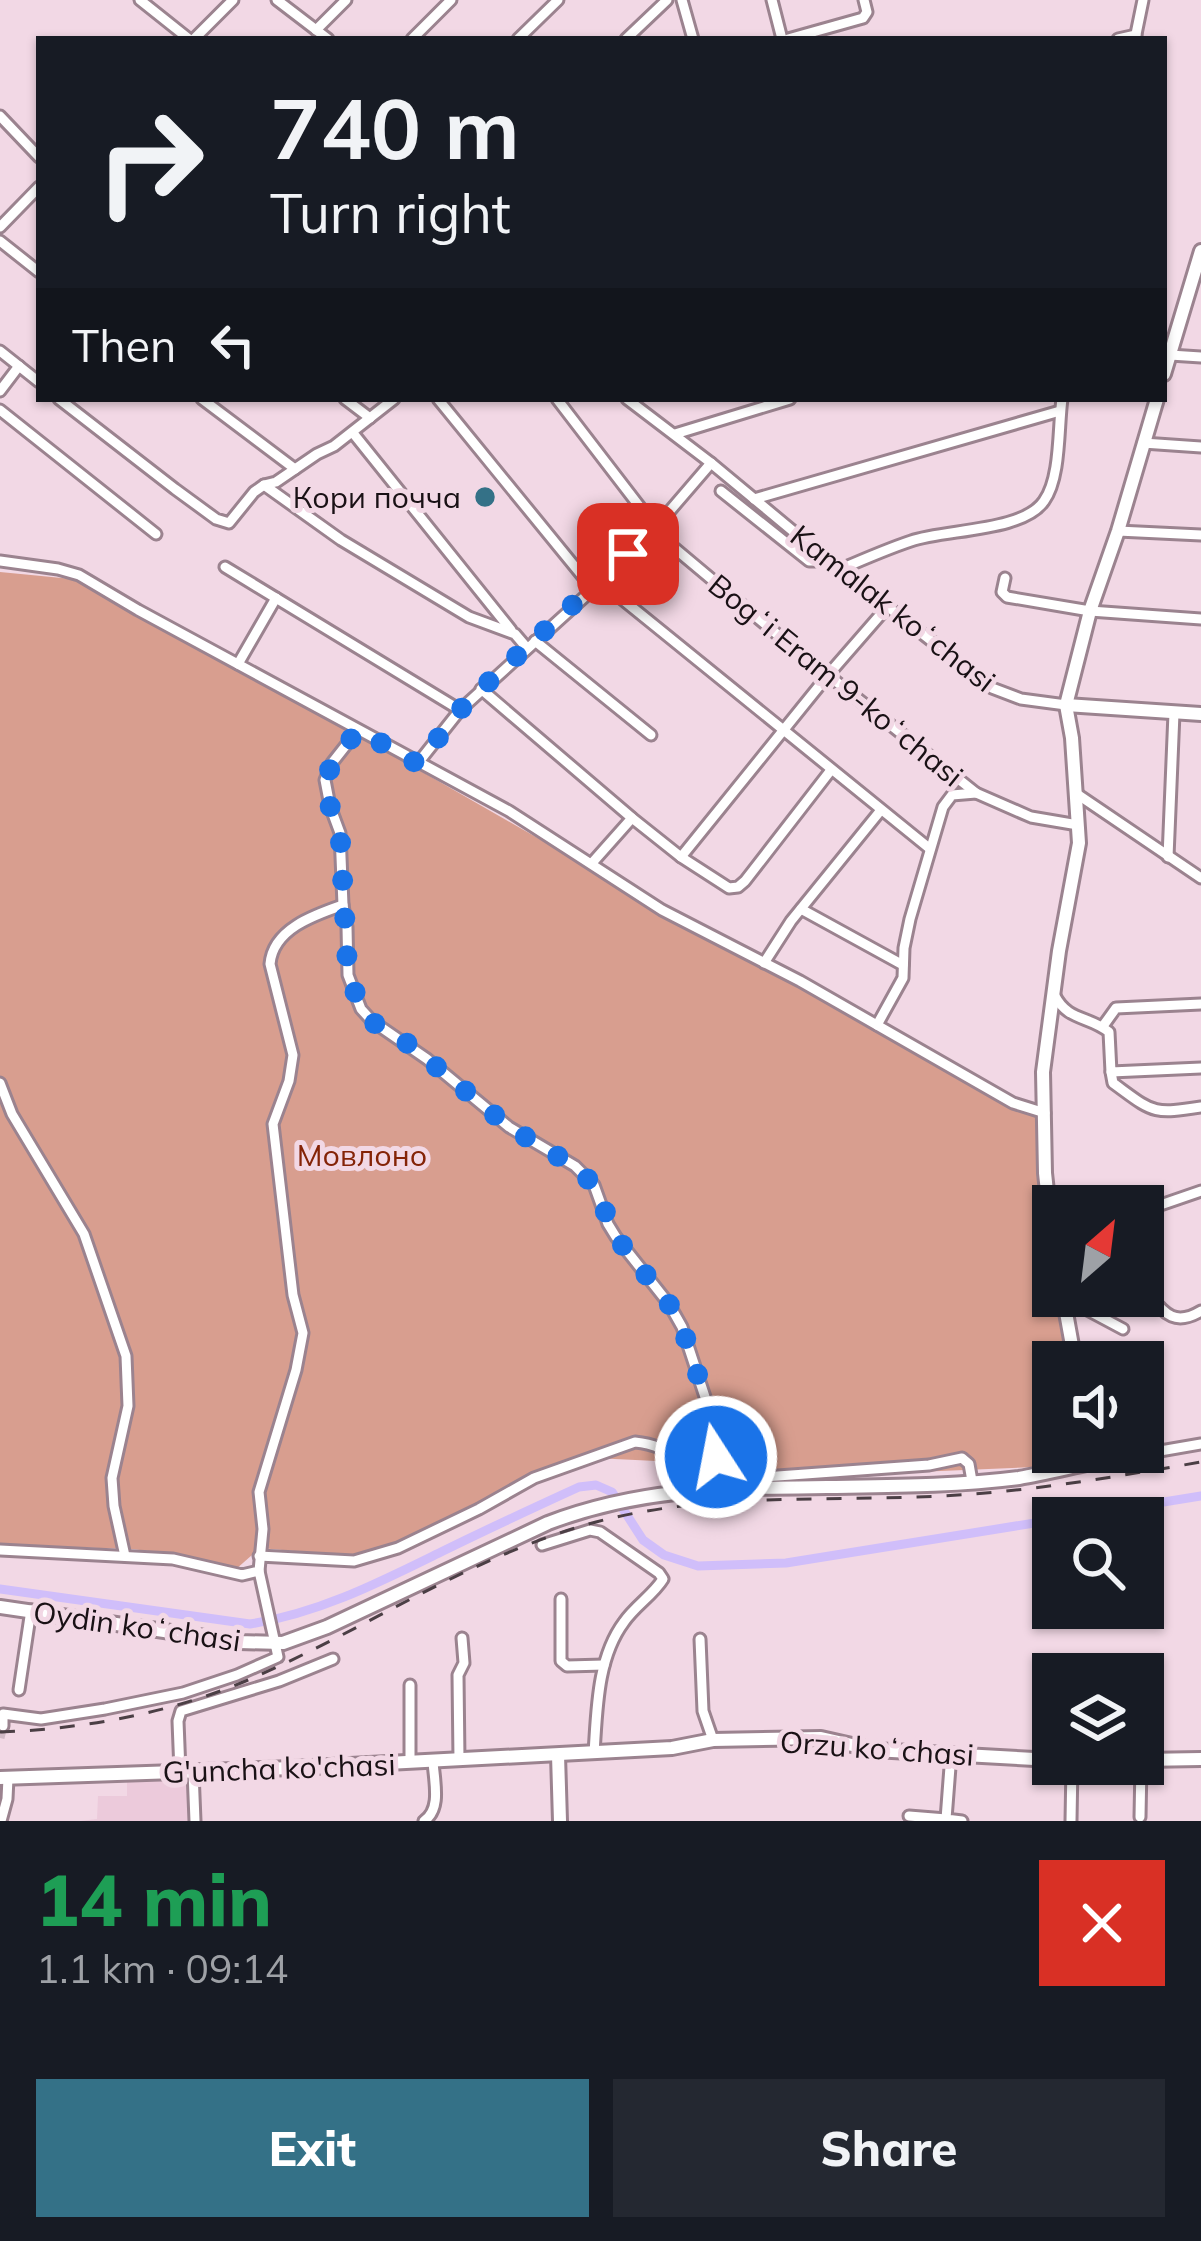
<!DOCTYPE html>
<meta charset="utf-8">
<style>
body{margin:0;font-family:Mulish,sans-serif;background:#242831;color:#f1f3f6;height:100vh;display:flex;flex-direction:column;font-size:45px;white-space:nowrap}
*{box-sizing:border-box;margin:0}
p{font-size:39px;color:#9ea1a6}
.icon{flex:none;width:66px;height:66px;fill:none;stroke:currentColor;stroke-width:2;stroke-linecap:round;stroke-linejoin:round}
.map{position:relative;height:1821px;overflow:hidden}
.drawer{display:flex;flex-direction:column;background:#171b24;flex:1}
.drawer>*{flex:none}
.banner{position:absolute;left:36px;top:36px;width:1131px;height:366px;border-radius:0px;box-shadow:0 3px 9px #0004;background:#171b24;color:#f1f3f6;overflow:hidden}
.needle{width:78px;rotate:28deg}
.tools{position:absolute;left:1032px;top:1185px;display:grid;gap:24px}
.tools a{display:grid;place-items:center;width:132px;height:132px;border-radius:0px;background:#171b24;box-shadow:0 3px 9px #0004;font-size:60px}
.pin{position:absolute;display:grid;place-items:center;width:102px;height:102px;color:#fff;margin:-51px;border-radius:24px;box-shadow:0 6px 18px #0006}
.me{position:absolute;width:132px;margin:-66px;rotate:349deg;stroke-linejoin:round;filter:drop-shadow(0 0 9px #0008)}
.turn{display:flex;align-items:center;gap:42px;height:252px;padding:0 36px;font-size:54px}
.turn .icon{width:156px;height:156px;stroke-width:2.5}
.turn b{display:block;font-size:84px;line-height:102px}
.then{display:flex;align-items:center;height:114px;padding:0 36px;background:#0003;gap:24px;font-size:45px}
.round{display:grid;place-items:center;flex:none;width:126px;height:126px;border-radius:0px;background:#242831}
.head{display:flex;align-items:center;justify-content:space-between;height:204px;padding:0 36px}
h1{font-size:72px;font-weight:800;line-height:90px;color:#1e9e55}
.cta{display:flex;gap:24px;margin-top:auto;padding:24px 36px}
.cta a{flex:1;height:138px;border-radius:0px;background:#347187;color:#fff;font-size:48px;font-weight:800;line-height:138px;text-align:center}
.cta a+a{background:#242831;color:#f1f3f6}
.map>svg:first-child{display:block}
.built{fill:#eccadb}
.green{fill:#d89e8f}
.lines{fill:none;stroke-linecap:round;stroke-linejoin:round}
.canal{stroke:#d0befa;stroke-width:9}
.minor-tunnel{stroke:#d1bac6;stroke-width:9;stroke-dasharray:9 4.5;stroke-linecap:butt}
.minor-casing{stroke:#9b838f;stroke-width:15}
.tertiary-casing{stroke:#9b838f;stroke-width:18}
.minor{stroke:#fff;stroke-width:9}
.tertiary{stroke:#fff;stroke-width:12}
.rail{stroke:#4b3f45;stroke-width:3;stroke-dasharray:15 15;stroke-linecap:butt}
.route{stroke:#1a73e8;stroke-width:21;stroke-dasharray:0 37.8}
.poi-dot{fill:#347187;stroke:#f2d8e5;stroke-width:4.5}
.labels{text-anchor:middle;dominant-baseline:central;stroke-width:10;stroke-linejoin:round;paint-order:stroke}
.poi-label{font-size:30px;fill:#191115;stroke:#f2d8e5;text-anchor:end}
.street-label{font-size:30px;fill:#191115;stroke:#f2d8e5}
.park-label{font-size:30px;fill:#842307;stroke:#f2d8e5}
</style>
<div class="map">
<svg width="1201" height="1821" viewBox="0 0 1201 1821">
<rect width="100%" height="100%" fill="#f2d8e5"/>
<!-- built -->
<polygon class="built" points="192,1777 193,1821 80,1821 97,1819 98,1796 127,1796 127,1779"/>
<!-- green -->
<polygon class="green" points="0,572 72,579 351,731 712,938 1041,1117 1053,1206 1053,1296 1066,1296 1075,1362 1053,1362 1053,1452 1087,1452 1088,1455 1036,1467 700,1481 656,1461 594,1458 546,1468 385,1559 260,1548 235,1570 188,1556 132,1549 0,1545"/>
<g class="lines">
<!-- canal -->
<g class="canal">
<polyline points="1065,1518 1201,1496"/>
<path d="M 0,1589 L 250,1624 C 320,1613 380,1582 443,1551 C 488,1529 533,1508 579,1487 L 596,1485 L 612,1492 L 643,1540 L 664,1555 L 698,1566 L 786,1563 L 1053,1520"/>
</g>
<!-- minor-tunnel -->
<polyline class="minor-tunnel" points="0,1738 3,1726"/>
<!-- minor casing -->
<g class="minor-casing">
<g id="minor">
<polyline points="140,0 189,39"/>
<polyline points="277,0 328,39"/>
<polyline points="682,0 693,39"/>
<polyline points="772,0 782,39"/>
<polyline points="316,30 346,0"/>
<polyline points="194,39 233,0"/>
<polyline points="412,39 451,0"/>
<polyline points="518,39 558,0"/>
<polyline points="626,39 667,0"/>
<polyline points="788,39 863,18 867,12 864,0"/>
<polyline points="1118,39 1136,35"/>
<polyline points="1135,39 1143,0"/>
<polyline points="0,116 39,157"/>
<polyline points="0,227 39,187"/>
<polyline points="0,241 39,272"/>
<polyline points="0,351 39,382"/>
<polyline points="1170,355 1201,357"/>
<polyline points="0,391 19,366"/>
<polyline points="59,399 175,489 216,519 229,523 254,492 264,485 276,482 317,454 334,446 394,399"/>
<polyline points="202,399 295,469"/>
<polyline points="345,399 370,418"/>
<polyline points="438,399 593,589"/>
<polyline points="557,399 666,541 784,640 976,793 1031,817 1078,825"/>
<polyline points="627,399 711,463 829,561 992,688 1021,699 1066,705"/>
<polyline points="0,410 156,534"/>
<polyline points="353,433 511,630"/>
<polyline points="675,434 790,399"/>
<polyline points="1143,443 1201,447"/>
<polyline points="264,485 341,540 469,617 515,634 527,648"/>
<polyline points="721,491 809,561 829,561"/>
<polyline points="754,499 1060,411"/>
<polyline points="1118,531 1201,535"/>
<polyline points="0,561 58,569 79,575 138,610 509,811 662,910 800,981 1013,1103 1045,1113"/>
<polyline points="225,567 460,710"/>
<path d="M 841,569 C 864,559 887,549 911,541 C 945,529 1023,532 1044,501 C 1061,478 1058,427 1062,399"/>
<polyline points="1005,578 1002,592 1007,597 1090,611 1201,619"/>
<polyline points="601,582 929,848"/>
<polyline points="535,641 651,735"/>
<polyline points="238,664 276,598"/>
<polyline points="481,689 632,818 681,857 729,888 738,887 745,881 831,770"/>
<polyline points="418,763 460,710 601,582 656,527 711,463"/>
<polyline points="1077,794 1201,878"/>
<polyline points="681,857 828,675 888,606"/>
<polyline points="1168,857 1174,713"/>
<polyline points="592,863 632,818"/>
<polyline points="343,905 340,833 330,806 325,780 332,763 358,730"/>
<polyline points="801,909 903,965"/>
<polyline points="764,963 791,921 881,810"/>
<path d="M 1055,996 C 1068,1021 1089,1016 1109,1032 L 1111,1072 L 1201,1068"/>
<polyline points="877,1025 903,978 904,948 910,919 943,807 952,795 976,793"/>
<polyline points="1103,1026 1116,1008 1201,1004"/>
<path d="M 1111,1072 L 1113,1083 C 1153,1112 1151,1115 1201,1107"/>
<polyline points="0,1083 12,1114 84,1234 126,1356 128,1406 112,1478 114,1506 125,1556"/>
<polyline points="1143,1211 1201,1191"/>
<path d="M 1143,1288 C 1162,1309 1171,1329 1201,1311"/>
<polyline points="1063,1297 1123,1329"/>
<polyline points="1091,1463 1201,1444"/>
<path d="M 542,1545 L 590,1530 L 600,1532 L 659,1573 L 663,1579 C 653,1595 635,1606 624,1622 C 597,1658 597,1710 594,1753"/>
<path d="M 0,1550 L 173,1559 L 242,1575 L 259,1571 L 263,1529 L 259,1492 L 296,1370 L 303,1333 L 293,1295 L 273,1124 L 289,1081 L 293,1055 L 270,964 C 273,929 314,915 343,905 L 347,927 L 348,975 L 361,1009 L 372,1021 L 427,1059 L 509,1127 L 575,1166 L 594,1185 L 608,1224 L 616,1237 L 669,1304 L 682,1327 L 708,1406 L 716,1457 L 742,1476 L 764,1477 L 929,1465 L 962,1458 L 969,1464 L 972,1481"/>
<path d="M 259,1556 L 354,1561 L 398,1548 L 479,1509 L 534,1478 L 635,1442 C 656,1444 667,1451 684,1461 L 716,1457"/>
<polyline points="561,1599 561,1661 567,1666 604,1665"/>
<polyline points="700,1639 703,1711 713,1740"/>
<polyline points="410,1685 410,1762"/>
<polyline points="19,1690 31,1610"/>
<polyline points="3,1726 3,1714 41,1719 105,1709 183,1693 237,1675 278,1657 259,1571"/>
<polyline points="951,1754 946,1819 962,1821"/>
<polyline points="459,1760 458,1675 464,1663 462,1638"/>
<polyline points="193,1771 195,1821"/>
<polyline points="180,1772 178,1721 181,1711 279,1681 333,1659"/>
<polyline points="909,1816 946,1819"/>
<polyline points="1140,1817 1141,1764"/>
<polyline points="1,1821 7,1799 8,1778"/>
<path d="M 424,1821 C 442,1809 434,1781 433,1761"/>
<polyline points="1071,1821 1072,1764"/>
</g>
</g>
<!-- tertiary casing -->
<g class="tertiary-casing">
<g id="tertiary">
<polyline points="1164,374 1201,251"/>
<polyline points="1066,705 1201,714"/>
<polyline points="1053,1247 1045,1173 1043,1072 1059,951 1079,843 1072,738 1066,705 1090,611 1118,531 1157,399"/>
<polyline points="1063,1296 1075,1362"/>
<path d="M 0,1607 L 239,1642 L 283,1643 L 327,1627 L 548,1523 C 643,1487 727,1488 827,1487 C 890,1486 956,1486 1019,1478 C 1043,1474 1067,1468 1091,1463 L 1089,1452"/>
<polyline points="558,1755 560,1821"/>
<polyline points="1143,1760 1201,1759"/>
<polyline points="0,1778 293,1768 672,1748 713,1740 821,1738 874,1750 1053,1760"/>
</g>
</g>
<!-- minor -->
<use href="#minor" class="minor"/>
<!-- tertiary -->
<use href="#tertiary" class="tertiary"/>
<!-- rail -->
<path class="rail" d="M 0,1732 C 84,1729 171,1713 248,1680 C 365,1630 472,1555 596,1522 C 709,1492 823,1502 940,1496 C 1028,1492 1114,1477 1201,1462"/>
</g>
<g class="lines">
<!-- route -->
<polyline class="route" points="628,554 481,689 460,710 418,764 358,730 332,763 326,780 330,806 340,833 348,975 362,1009 372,1022 398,1036 427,1059 509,1127 574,1166 594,1185 616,1237 669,1304 682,1327 708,1406 716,1457"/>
</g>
<!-- markers -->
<circle class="poi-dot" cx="485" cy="497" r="12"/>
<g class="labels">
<!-- poi labels -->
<g class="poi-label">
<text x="461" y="497">Кори почча</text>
</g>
<!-- street labels -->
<g class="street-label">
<text transform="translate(893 608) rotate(38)">Kamalak koʻchasi</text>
<text transform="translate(836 680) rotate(39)">Bogʻi Eram 9-koʻchasi</text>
<text transform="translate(137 1626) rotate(8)">Oydin koʻchasi</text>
<text transform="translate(877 1748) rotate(4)">Orzu koʻchasi</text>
<text transform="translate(279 1768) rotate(-2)">G'uncha ko'chasi</text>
</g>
<!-- park labels -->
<g class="park-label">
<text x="362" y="1155">Мовлоно</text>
</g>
</g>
</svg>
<div class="tools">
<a><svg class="needle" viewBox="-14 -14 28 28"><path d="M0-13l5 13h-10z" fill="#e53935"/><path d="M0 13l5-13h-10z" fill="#9ea1a6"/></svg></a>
<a><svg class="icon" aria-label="sound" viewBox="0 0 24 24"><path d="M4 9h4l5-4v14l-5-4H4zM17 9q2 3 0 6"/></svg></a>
<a><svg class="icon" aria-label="search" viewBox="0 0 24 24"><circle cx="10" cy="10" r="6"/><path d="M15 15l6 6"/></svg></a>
<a><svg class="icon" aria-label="layers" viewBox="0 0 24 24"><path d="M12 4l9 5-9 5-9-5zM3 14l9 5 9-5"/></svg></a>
</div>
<div class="pin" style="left:628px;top:554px;background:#d93025"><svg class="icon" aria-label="arrive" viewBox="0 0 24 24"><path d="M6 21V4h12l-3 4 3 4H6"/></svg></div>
<svg class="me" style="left:716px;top:1457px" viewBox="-20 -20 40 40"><circle r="17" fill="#1a73e8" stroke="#fff" stroke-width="3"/><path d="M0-11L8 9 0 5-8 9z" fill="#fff"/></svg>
<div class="banner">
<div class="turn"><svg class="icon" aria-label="right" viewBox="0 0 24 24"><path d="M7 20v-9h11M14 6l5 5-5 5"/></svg><div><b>740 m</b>Turn right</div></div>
<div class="then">Then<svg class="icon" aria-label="left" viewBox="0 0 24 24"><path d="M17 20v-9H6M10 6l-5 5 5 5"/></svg></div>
</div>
</div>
<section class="drawer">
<div class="head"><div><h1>14 min</h1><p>1.1 km · 09:14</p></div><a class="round" style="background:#d93025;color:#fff"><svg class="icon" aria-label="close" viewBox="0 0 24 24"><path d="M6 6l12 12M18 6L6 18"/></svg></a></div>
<div class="cta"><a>Exit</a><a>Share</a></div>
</section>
